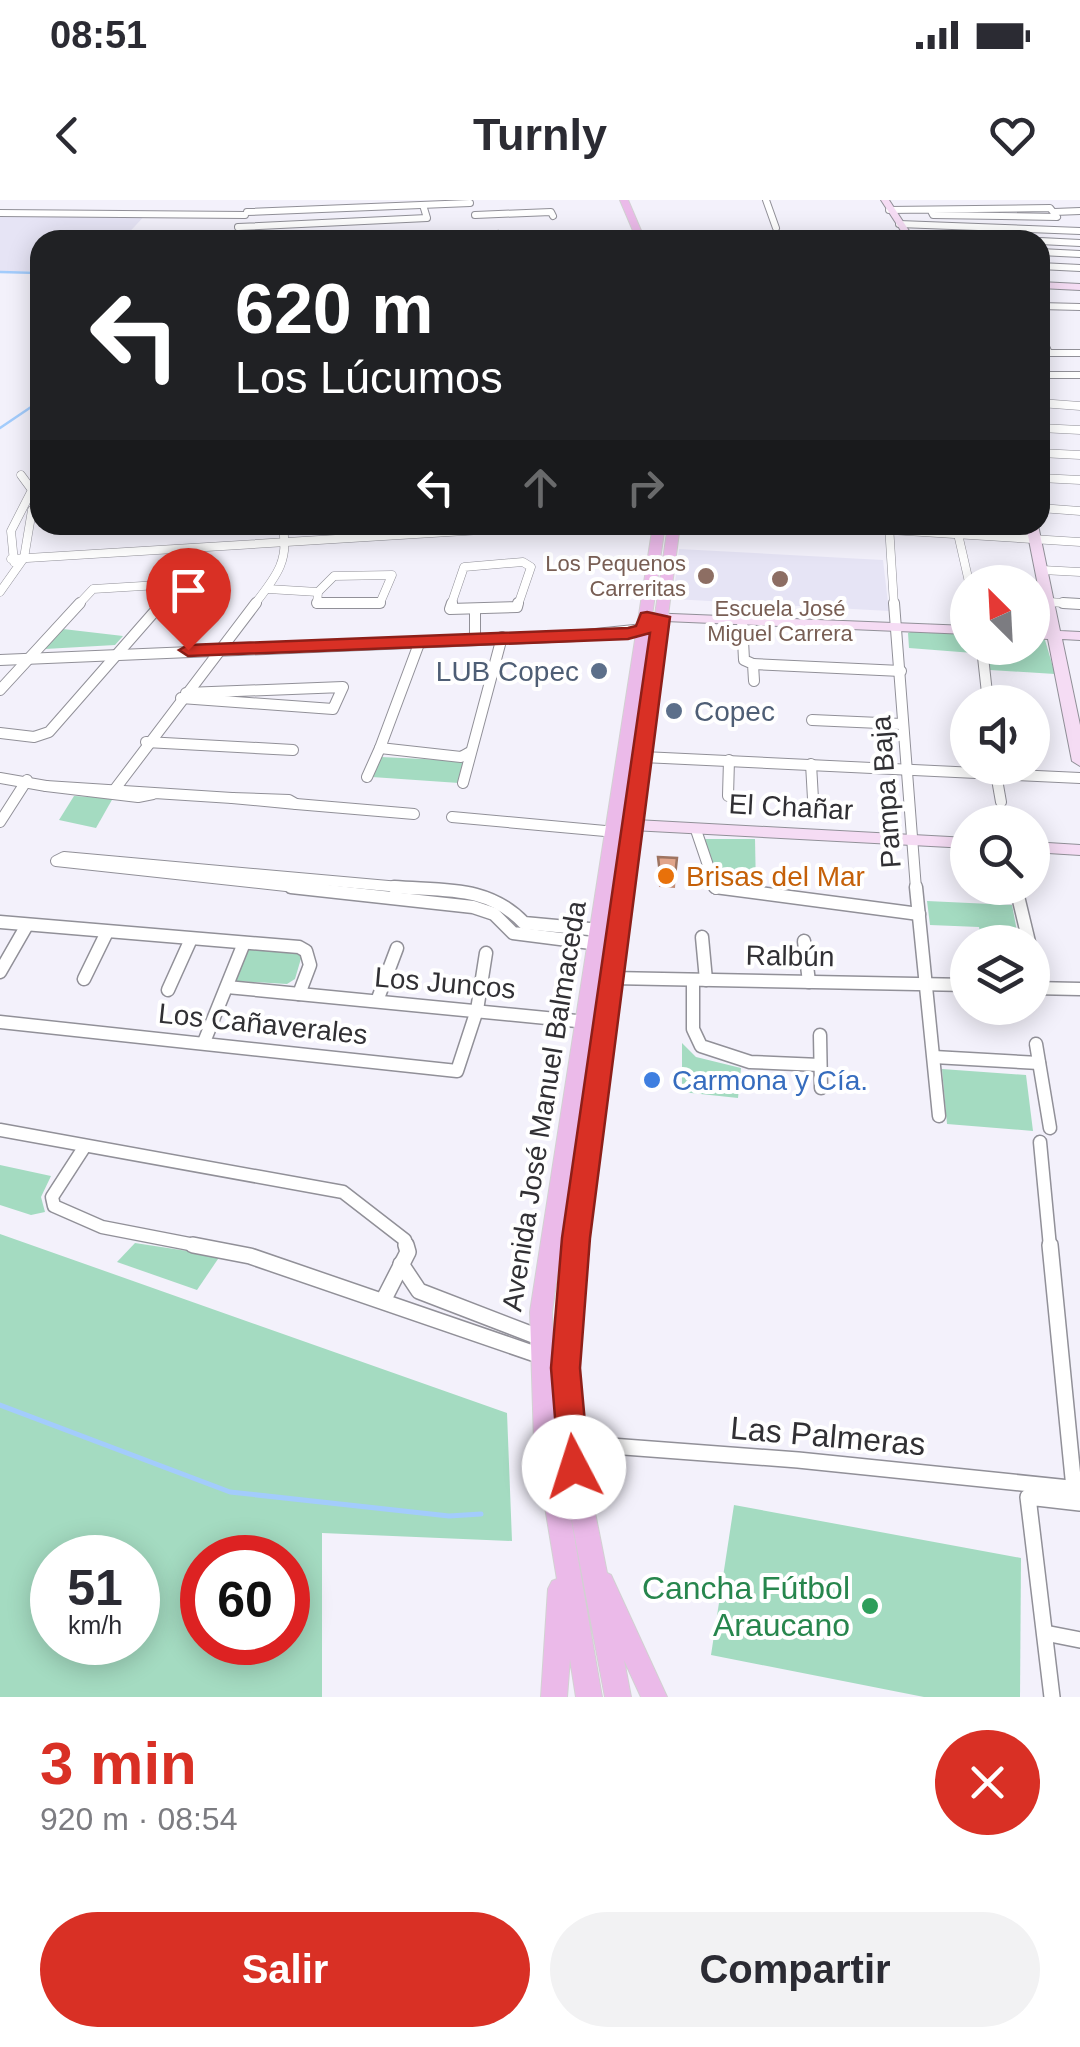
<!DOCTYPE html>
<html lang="es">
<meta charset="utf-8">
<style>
body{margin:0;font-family:Arial,sans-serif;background:#f2f2f3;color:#2b2b33;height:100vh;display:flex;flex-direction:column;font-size:38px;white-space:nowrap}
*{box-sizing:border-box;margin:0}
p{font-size:32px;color:#7c7c81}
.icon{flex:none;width:55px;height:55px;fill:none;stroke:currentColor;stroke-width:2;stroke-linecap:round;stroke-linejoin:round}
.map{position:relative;height:1497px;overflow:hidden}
.details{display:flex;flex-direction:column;background:#fff;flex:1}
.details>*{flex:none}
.hud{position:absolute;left:30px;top:30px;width:1020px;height:305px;border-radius:30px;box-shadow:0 5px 25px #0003;background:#202124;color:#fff;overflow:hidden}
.needle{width:65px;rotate:336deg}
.tools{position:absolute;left:950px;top:365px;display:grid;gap:20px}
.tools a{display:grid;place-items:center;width:100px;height:100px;border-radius:50%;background:#fff;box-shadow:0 5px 25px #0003;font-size:50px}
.speed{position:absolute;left:30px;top:1335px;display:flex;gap:20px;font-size:50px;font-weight:700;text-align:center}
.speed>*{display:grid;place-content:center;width:130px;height:130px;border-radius:50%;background:#fff;box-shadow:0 5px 25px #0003;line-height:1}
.speed small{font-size:25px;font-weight:400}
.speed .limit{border:15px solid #d22;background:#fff;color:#111}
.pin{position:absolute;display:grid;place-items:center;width:85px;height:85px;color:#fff;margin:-102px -42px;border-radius:50% 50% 50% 0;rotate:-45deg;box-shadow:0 0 10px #0007}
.pin .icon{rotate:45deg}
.me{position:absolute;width:110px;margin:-55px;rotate:355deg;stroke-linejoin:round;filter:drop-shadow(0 0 8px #0008)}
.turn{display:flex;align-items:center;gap:35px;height:210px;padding:0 40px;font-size:45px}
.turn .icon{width:130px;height:130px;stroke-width:2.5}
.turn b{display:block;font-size:70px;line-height:85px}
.lanes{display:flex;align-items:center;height:95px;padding:0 40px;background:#0003;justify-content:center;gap:50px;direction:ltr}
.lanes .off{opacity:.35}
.round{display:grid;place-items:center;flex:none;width:105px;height:105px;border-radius:52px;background:#f2f2f3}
.head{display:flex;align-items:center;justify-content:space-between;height:170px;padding:0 40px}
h1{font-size:60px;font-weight:800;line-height:75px;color:#d93025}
.action{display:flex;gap:20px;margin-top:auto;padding:20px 40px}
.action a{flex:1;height:115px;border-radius:60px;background:#d93025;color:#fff;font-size:40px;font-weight:800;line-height:115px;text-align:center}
.action a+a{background:#f2f2f3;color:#2b2b33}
.status{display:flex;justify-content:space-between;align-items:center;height:70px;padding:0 50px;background:#fff;direction:ltr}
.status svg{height:28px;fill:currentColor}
header{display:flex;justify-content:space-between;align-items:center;height:130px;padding:0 40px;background:#fff;font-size:45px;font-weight:800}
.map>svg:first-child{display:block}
.built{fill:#e6e4f5}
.green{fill:#a4dbc1;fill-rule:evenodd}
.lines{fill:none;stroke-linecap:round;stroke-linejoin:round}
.stream-far1{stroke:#a3ccfc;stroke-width:2.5}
.stream{stroke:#a3ccfc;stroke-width:5}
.street-far4-casing{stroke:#919098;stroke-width:8}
.street-far3-casing{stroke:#919098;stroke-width:9}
.street-far2-casing{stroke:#919098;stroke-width:12}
.street-far1-casing{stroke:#919098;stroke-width:15}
.street-casing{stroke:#919098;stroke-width:18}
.secondary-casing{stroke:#919098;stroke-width:2}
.primary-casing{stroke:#d2d1d2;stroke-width:2}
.street-far4{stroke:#fff;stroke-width:6}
.street-far3{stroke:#fff;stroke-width:8}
.street-far2{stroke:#fff;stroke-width:10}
.street-far1{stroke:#fff;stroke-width:12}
.street{stroke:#fff;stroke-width:15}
.secondary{fill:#f5dcf4;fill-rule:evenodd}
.primary{fill:#ebbae9;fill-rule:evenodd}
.wall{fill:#c28e78}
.building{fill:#e1a58b;stroke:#9e7461;stroke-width:2.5}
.route{fill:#d93025;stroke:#8d1f18;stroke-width:2.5}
.education-dot{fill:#8d6e63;stroke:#fff;stroke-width:4}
.service-dot{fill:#5c6f8a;stroke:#fff;stroke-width:4}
.food-dot{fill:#e8710a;stroke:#fff;stroke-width:4}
.shop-dot{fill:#3f7fe0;stroke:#fff;stroke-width:4}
.leisure-dot{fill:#2e9e5b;stroke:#fff;stroke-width:4}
.labels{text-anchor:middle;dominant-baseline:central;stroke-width:8;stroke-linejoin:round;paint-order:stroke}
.far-education-label{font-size:22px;fill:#785e54;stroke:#fff;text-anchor:end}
.service-label{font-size:28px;fill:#4e5e75;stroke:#fff;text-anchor:end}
.street-label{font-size:28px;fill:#313034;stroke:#fff}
.food-label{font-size:28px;fill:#c56008;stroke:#fff;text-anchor:start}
.shop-label{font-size:28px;fill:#366cbe;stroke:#fff;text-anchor:start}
.near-street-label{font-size:32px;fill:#313034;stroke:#fff}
.near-leisure-label{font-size:32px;fill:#27864d;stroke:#fff;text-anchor:end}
</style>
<div class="status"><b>08:51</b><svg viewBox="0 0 49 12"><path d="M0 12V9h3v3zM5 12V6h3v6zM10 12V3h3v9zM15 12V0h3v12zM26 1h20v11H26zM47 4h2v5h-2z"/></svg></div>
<header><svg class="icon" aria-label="back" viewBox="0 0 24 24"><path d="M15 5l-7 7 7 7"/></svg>Turnly<svg class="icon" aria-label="heart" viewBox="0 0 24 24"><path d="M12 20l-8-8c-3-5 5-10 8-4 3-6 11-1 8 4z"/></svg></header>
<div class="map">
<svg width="1080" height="1497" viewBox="0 0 1080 1497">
<rect width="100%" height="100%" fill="#f3f1fb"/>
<!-- built -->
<g class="built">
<polygon points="0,11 149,11 122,40 40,40 40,71 0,71"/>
<polygon points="679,349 883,360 889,411 673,399"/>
</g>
<!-- green -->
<g class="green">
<polygon points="63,429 123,436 115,445 45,449"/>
<polygon points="913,431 967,434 968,448 1032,448 1033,438 1045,440 1055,474 990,470 986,454 909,448 908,433"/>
<polygon points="381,557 465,561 459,583 372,577"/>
<polygon points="74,596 113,598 96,628 59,620"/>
<polygon points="703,639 755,639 756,690 719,687"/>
<polygon points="927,701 1012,705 1019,742 982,742 979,727 930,725"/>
<polygon points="252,747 297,751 302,755 295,779 287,784 236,781 234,775 246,749"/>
<polygon points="682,843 696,857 741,868 738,898 682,892"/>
<polygon points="942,869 1026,875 1033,931 947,924"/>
<polygon points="0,965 51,976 41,997 45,1012 31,1015 0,1005"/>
<path d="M 0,1034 L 507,1213 L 512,1341 L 322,1333 L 322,1497 L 0,1497 ZM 52,1358 L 138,1358 L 138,1442 L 52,1442 ZM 202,1358 L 288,1358 L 288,1442 L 202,1442 Z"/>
<polygon points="135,1043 220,1056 197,1090 117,1062"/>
<polygon points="734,1305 1021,1358 1020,1497 924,1497 711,1455"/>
</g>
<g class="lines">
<!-- stream-far1 -->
<g class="stream-far1">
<polyline points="0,72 40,73"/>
<polyline points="0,228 40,201"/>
</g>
<!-- stream -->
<polyline class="stream" points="0,1205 230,1292 449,1316 481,1314"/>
<!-- street-far4 casing -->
<g class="street-far4-casing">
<g id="street-far4">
<polyline points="766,0 776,28"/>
<polyline points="889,10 1050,8 1057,17 933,15 931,11"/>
<polyline points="247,12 470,3"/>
<polyline points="1054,12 1080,11"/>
<polyline points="0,13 245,15"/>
<polyline points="475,15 551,12 553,16"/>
<polyline points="899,24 1080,31"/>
<polyline points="238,27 427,18 423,5"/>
<polyline points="498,34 502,40"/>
<polyline points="696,39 907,36 1016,40"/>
<polyline points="625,40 631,40"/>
<polyline points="1040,41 1080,43"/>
<polyline points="1040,52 1080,54"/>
<polyline points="1040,66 1080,68"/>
<polyline points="1040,106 1080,107"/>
<polyline points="1040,134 1049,153"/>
<polyline points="1040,153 1080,153"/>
<polyline points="1040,175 1080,175"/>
</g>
</g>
<!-- street-far3 casing -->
<g class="street-far3-casing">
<g id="street-far3">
<polyline points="1040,203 1080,206"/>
<polyline points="1040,228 1080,230"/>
<polyline points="1040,253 1080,255"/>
<polyline points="40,265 40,275"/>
<polyline points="1040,278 1080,280"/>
<polyline points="1040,308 1080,311"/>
<polyline points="889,325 894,405"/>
<polyline points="890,330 1080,342"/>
<polyline points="958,334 969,382"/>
<polyline points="11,359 564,325"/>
<polyline points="14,362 11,331 32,290 21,275"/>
<polyline points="1042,370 1080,372"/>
<polygon points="392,375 380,403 317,404 318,392 334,376"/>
<polyline points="268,389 318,392"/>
<polyline points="0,392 24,358 32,310 40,302"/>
<polyline points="1049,402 1080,404"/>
<polyline points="78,405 93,389 159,385 172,390"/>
<polyline points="160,405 185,377"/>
<path d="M 254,405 C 275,378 291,360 282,325"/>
<polyline points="451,405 464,367 523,362 531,367 518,405"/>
</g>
</g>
<!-- street-far2 casing -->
<g class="street-far2-casing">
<g id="street-far2">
<polyline points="317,403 380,403"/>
<polyline points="452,403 450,409 517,407 518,403"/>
<polyline points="894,403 916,689"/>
<polyline points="1063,403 1080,404"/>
<polyline points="475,410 475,440"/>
<polyline points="742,420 744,460 753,464 754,481"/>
<polyline points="420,441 380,548 461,557 470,552"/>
<polyline points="982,448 988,502"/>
<polyline points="0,460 576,436 644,429"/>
<polyline points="753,464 901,471"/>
<polyline points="0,490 80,403"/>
<polyline points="181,498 333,509 343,487 186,493"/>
<polyline points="812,520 902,524"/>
<polyline points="0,533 34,537 49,532 162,403"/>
<polyline points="146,542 293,550"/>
<polyline points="643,557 1080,578"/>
<polyline points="811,564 813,599"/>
<polyline points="995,568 1001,602"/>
<polyline points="367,577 380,548"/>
<polyline points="0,578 46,586"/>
<polyline points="463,583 502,437"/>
<polyline points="115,589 256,403"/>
<polyline points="153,594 138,597 46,586 232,598"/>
<polyline points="728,596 729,560"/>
<polygon points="232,598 289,600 296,604"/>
<polyline points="296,604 414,614"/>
<polyline points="452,617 616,632"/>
<polyline points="0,622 27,580"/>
<polyline points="696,630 716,689"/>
<polyline points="313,689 56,661 64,657 422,689"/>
</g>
</g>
<!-- street-far1 casing -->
<g class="street-far1-casing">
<g id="street-far1">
<polyline points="291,687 473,707 494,714 513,733 599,744"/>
<path d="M 394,687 C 444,691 488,685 524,723 L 600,730"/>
<polyline points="715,687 919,714"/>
<polyline points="916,687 939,916"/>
<polyline points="1016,688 1029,742"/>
<polyline points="0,722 299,747 306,751 310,765 299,794"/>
<polyline points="702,737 706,780"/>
<polyline points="804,741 809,782"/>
<polyline points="1032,760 1039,788"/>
<polyline points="0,772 27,725"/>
<polyline points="612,778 968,785"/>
<polyline points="84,779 107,732"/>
<polyline points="693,780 693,829 701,846 750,862 820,865"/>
<polyline points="227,787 587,822"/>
<polyline points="1032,788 1080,789"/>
<polyline points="168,790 191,739"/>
<polyline points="377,801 397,748"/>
<polyline points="0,822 457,871 477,810 486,753"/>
<polyline points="820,835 821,888"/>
<polyline points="204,842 244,743"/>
<polyline points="1036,844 1050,928"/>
<polyline points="934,857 1039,863"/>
<polyline points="0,930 343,992 405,1040 407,1047"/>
<polyline points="1040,942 1050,1047"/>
<polyline points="85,946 52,997 54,1006 102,1027 205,1047"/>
</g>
</g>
<!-- street casing -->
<g class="street-casing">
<g id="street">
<polyline points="193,1045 250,1056 541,1156"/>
<polyline points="1050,1045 1074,1288"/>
<polyline points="401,1064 419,1091 541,1138"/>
<polyline points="384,1099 408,1052 406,1045"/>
<polyline points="571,1243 798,1260 1080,1289"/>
<polyline points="1045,1433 1080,1440"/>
<polyline points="1052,1497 1028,1297 1080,1303"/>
</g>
</g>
<!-- secondary casing -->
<g class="secondary-casing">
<g id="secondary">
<polygon points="881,0 889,0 915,40 907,40"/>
<polygon points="1040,82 1080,84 1080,90 1040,88"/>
<polygon points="1026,325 1038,325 1060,431 1080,432 1080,440 1062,439 1080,525 1080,566 1072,561 1048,439 1032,438 1032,430 1047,431"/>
<polygon points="647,413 968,426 968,434 642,420 642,414"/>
<polygon points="619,612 636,620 968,638 968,648 632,630 611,617"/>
<polygon points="1032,642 1080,645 1080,655 1032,652"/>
</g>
</g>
<!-- primary casing -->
<g class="primary-casing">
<g id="primary">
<polygon points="620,0 628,0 645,40 637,40"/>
<polygon points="653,325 665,325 552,1112 554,1163 571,996 668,325 680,325 591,996 576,1168 586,1267 607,1373 611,1375 667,1497 641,1497 624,1460 631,1497 605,1497 565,1284 602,1497 576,1497 570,1459 567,1497 541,1497 548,1389 552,1381 557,1379 534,1241 530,1112"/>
</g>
</g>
<!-- street-far4 -->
<use href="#street-far4" class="street-far4"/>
<!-- street-far3 -->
<use href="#street-far3" class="street-far3"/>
<!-- street-far2 -->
<use href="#street-far2" class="street-far2"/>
<!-- street-far1 -->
<use href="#street-far1" class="street-far1"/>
<!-- street -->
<use href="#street" class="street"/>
<!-- secondary -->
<use href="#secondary" class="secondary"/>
<!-- primary -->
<use href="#primary" class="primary"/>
</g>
<!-- wall -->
<polygon class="wall" points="658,657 677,658 675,688 659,687"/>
<!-- building -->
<polygon class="building" points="658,657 677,658 675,676 660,674"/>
<!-- route -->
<polygon class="route" points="647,412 670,417 590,1038 580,1168 589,1267 585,1277 574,1281 563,1277 559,1267 551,1168 562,1038 650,433 628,439 188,456 179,450 188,445 628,428 636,426 641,413"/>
<!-- markers -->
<g class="education-dot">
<circle cx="706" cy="376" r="10"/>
<circle cx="780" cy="379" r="10"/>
</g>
<g class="service-dot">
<circle cx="599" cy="471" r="10"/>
<circle cx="674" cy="511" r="10"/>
</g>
<circle class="food-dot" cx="666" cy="676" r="10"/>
<circle class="shop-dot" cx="652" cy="880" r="10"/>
<circle class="leisure-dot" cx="870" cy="1406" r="10"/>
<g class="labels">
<!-- far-education labels -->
<g class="far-education-label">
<text x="686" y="363">Los Pequenos<tspan x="686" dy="25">Carreritas</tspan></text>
<text x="780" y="408" text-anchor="middle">Escuela José<tspan x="780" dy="25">Miguel Carrera</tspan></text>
</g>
<!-- service labels -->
<g class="service-label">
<text x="579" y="471">LUB Copec</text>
<text x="694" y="511" text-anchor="start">Copec</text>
</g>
<!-- street labels -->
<g class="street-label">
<text transform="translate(886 592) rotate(-94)">Pampa Baja</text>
<text transform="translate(791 607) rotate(3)">El Chañar</text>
<text transform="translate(790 756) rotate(1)">Ralbún</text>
<text transform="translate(445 783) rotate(5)">Los Juncos</text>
<text transform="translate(263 824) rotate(6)">Los Cañaverales</text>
<text transform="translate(544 906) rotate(-81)">Avenida José Manuel Balmaceda</text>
</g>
<!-- food labels -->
<g class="food-label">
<text x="686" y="676">Brisas del Mar</text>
</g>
<!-- shop labels -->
<g class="shop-label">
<text x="672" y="880">Carmona y Cía.</text>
</g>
<!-- near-street labels -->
<g class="near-street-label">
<text transform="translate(828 1236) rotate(5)">Las Palmeras</text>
</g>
<!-- near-leisure labels -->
<g class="near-leisure-label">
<text x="850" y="1388">Cancha Fútbol<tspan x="850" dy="37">Araucano</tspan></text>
</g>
</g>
</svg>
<div class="tools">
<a><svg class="needle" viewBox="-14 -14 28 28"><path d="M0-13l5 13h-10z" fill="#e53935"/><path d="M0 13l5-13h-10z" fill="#7c7c81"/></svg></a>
<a><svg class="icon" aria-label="sound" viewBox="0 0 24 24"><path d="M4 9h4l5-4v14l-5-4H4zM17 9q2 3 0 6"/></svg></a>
<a><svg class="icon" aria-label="search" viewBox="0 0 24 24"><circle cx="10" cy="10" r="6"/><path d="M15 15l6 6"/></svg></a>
<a><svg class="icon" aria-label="layers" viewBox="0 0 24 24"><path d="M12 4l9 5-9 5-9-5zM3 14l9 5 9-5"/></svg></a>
</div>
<div class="speed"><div>51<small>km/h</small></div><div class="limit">60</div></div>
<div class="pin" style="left:188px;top:450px;background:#d93025"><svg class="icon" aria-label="arrive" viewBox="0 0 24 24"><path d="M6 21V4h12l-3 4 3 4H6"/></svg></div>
<svg class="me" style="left:574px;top:1267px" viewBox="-20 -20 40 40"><circle r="19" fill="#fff"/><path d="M0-13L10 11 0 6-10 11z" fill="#d93025"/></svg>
<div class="hud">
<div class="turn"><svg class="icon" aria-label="left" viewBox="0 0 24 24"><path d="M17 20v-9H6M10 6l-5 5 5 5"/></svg><div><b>620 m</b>Los Lúcumos</div></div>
<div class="lanes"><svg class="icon" aria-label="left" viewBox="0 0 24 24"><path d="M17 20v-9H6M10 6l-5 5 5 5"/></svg><svg class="icon off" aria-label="ahead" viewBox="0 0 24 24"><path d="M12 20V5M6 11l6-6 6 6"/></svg><svg class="icon off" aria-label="right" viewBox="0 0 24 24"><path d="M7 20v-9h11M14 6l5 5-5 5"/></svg></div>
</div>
</div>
<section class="details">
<div class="head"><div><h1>3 min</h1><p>920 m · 08:54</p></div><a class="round" style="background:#d93025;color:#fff"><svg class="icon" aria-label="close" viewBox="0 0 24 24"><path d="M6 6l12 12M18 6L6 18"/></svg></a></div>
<div class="action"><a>Salir</a><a>Compartir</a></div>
</section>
